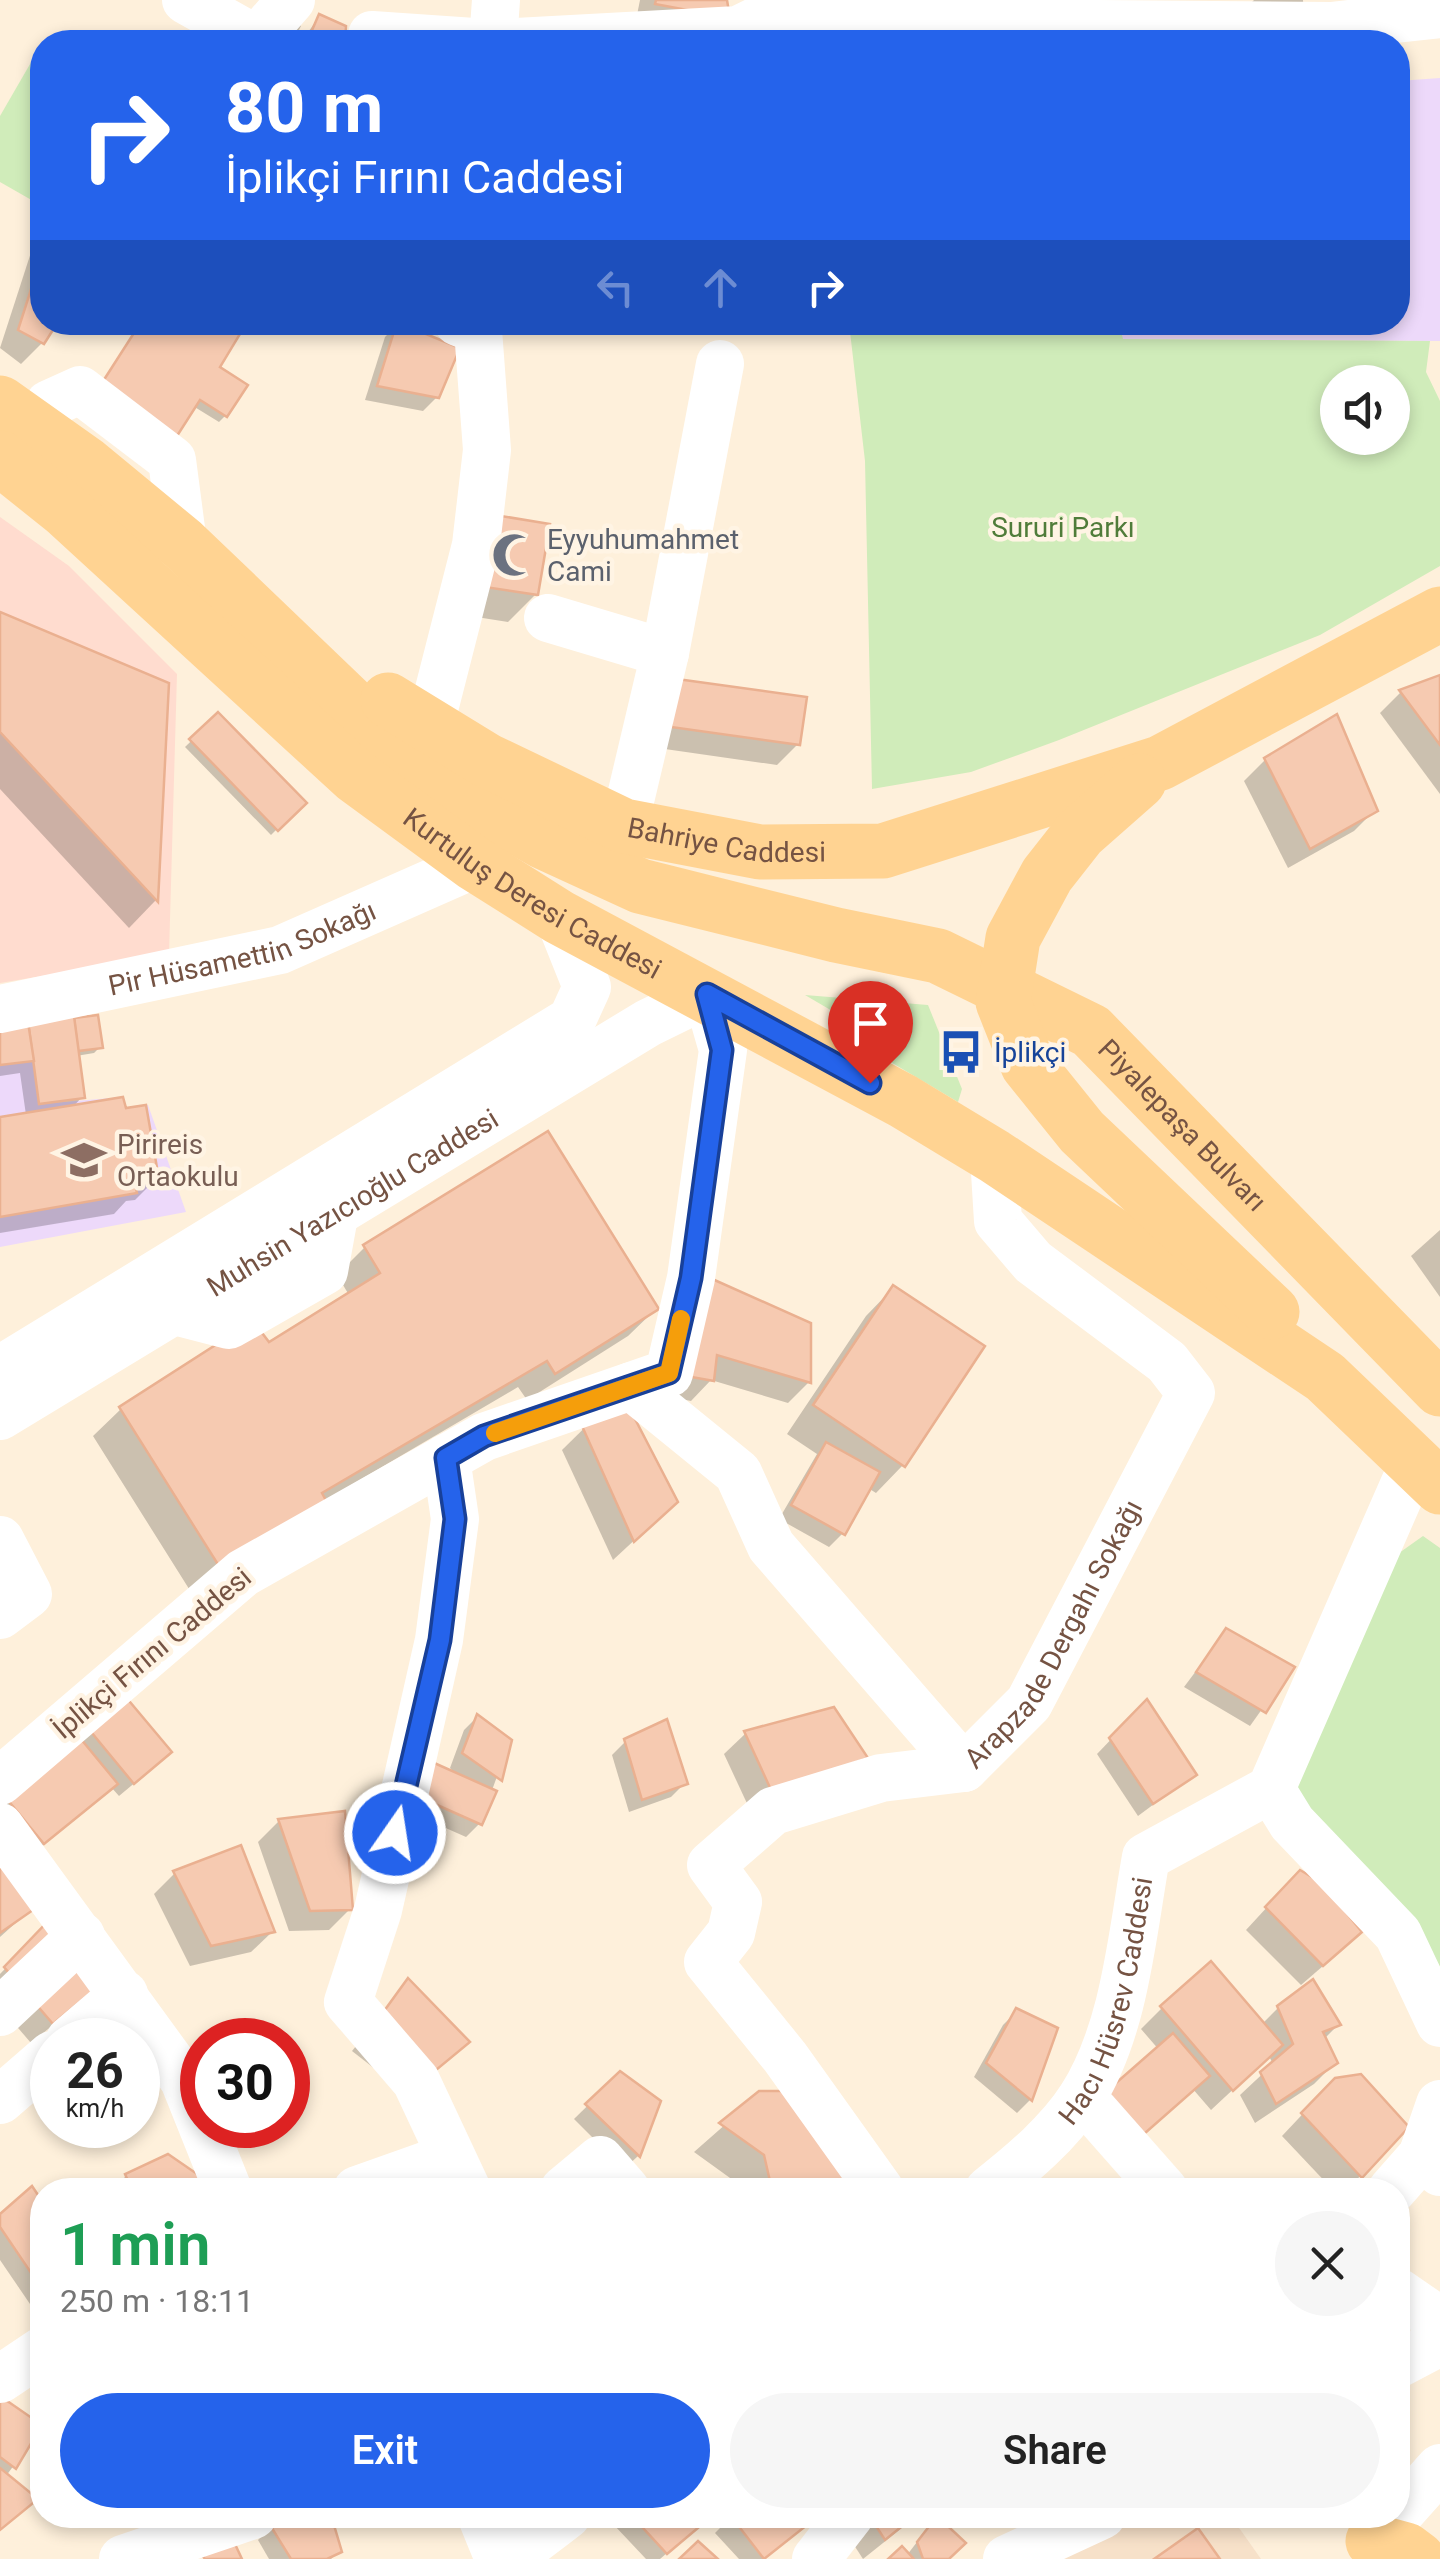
<!DOCTYPE html>
<meta charset="utf-8">
<style>
body{margin:0;font-family:Roboto,sans-serif;background:#f6f6f6;color:#222;height:100vh;display:flex;flex-direction:column;font-size:38px;white-space:nowrap}
*{box-sizing:border-box;margin:0}
p{font-size:32px;color:#767676}
.icon{flex:none;width:55px;height:55px;fill:none;stroke:currentColor;stroke-width:2;stroke-linecap:round;stroke-linejoin:round}
.map{position:relative;flex:1;overflow:hidden}
.drawer{position:absolute;left:30px;top:2178px;width:1380px;height:350px;display:flex;flex-direction:column;background:#fff;border-radius:40px;box-shadow:0 5px 15px #0003}
.drawer>*{flex:none}
.hud{position:absolute;left:30px;top:30px;width:1380px;height:305px;border-radius:40px;box-shadow:0 5px 15px #0003;background:#2563eb;color:#fff;overflow:hidden}
.tools{position:absolute;left:1320px;top:365px;display:grid;gap:20px}
.tools a{display:grid;place-items:center;width:90px;height:90px;border-radius:50%;background:#fff;box-shadow:0 5px 15px #0003;font-size:50px}
.speed{position:absolute;left:30px;top:2018px;display:flex;gap:20px;font-size:50px;font-weight:700;text-align:center}
.speed>*{display:grid;place-content:center;width:130px;height:130px;border-radius:50%;background:#fff;box-shadow:0 5px 15px #0003;line-height:1}
.speed small{font-size:25px;font-weight:400}
.speed .limit{border:15px solid #d22;background:#fff;color:#111}
.pin{position:absolute;display:grid;place-items:center;width:85px;height:85px;color:#fff;margin:-102px -42px;border-radius:50% 50% 50% 0;rotate:-45deg;box-shadow:0 0 10px #0007}
.pin .icon{rotate:45deg}
.me{position:absolute;width:110px;margin:-55px;rotate:13deg;stroke-linejoin:round;filter:drop-shadow(0 0 8px #0008)}
.turn{display:flex;align-items:center;gap:35px;height:210px;padding:0 30px;font-size:45px}
.turn .icon{width:130px;height:130px;stroke-width:2.5}
.turn b{display:block;font-size:70px;line-height:85px}
.lanes{display:flex;align-items:center;height:95px;padding:0 30px;background:#0003;justify-content:center;gap:50px;direction:ltr}
.lanes .off{opacity:.35}
.round{display:grid;place-items:center;flex:none;width:105px;height:105px;border-radius:52px;background:#f6f6f6}
.headline{display:flex;align-items:center;justify-content:space-between;height:170px;padding:0 30px}
h1{font-size:60px;font-weight:600;line-height:75px;color:#1e9e55}
.cta{display:flex;gap:20px;margin-top:auto;padding:20px 30px}
.cta a{flex:1;height:115px;border-radius:60px;background:#2563eb;color:#fff;font-size:40px;font-weight:600;line-height:115px;text-align:center}
.cta a+a{background:#f6f6f6;color:#222}
.map>svg:first-child{display:block}
.residential{fill:#f7e1c9}
.commercial{fill:#ffdccf}
.education{fill:#edd9fa}
.green{fill:#d0ecba;fill-rule:evenodd}
.shadow{fill:#0003}
.building{fill:#f6cab1;stroke:#eab090;stroke-width:2.5}
.lines{fill:none;stroke-linecap:round;stroke-linejoin:round}
.minor{stroke:#fff;stroke-width:48}
.major{stroke:#ffd392;stroke-width:55}
.route-casing{stroke:#184099;stroke-width:25}
.route{stroke:#2563eb;stroke-width:18}
.slow{stroke:#f59e0b;stroke-width:18}
.labels{text-anchor:middle;dominant-baseline:central;stroke-width:9;stroke-linejoin:round;paint-order:stroke}
.park-label{font-size:28px;fill:#507c3a;stroke:#fff4e4}
.worship-label{font-size:28px;fill:#5b616d;stroke:#fff4e4;text-anchor:start}
.street-label{font-size:28px;fill:#755343;stroke:#fff4e4}
.transit-label{font-size:28px;fill:#164399;stroke:#fff4e4;text-anchor:start}
.education-label{font-size:28px;fill:#785e54;stroke:#fff4e4;text-anchor:start}
</style>
<div class="map">
<svg width="1440" height="2559" viewBox="0 0 1440 2559">
<rect width="100%" height="100%" fill="#fef0db"/>
<!-- residential -->
<polygon class="residential" points="1144,2515 1230,2515 1261,2559 1046,2559"/>
<!-- commercial -->
<polygon class="commercial" points="0,517 69,566 177,674 169,955 0,983"/>
<!-- education -->
<g class="education">
<polygon points="1440,78 1440,341 1122,339 1119,323 1398,322 1398,81"/>
<polygon points="34,1061 40,1104 123,1097 126,1108 148,1105 186,1212 0,1247 0,1065"/>
</g>
<!-- green -->
<g class="green">
<polygon points="37,52 42,55 42,206 0,182 0,116"/>
<path d="M 1119,322 L 1123,339 L 1430,341 L 1426,372 L 1440,401 L 1440,566 L 1320,635 L 1059,740 L 971,772 L 872,789 L 865,461 L 849,323 ZM 1392,382 L 1392,438 L 1338,438 L 1338,382 Z"/>
<polygon points="805,995 928,1005 962,1089 958,1102 862,1045 868,1032"/>
<polygon points="1423,1536 1440,1548 1440,1967 1422,1933 1289,1796 1392,1558"/>
</g>
<!-- shadow -->
<g class="shadow">
<polygon points="640,0 724,0 635,25"/>
<polygon points="1254,0 1303,0 1304,15 1244,10"/>
<polygon points="283,13 301,26 293,42 269,42"/>
<polygon points="319,17 343,27 342,42 301,42"/>
<polygon points="42,230 42,343 21,364 0,348 36,237"/>
<polygon points="398,324 437,397 423,411 365,400 385,337"/>
<polygon points="216,368 225,416 219,422 193,406"/>
<polygon points="490,517 536,594 508,622 451,613"/>
<polygon points="0,615 167,685 155,901 129,928 0,789"/>
<polygon points="1440,677 1440,794 1380,713 1401,692"/>
<polygon points="657,703 798,744 777,765 651,747"/>
<polygon points="218,715 303,803 271,835 185,747"/>
<polygon points="1265,760 1375,810 1354,831 1288,868 1244,781"/>
<polygon points="0,1028 100,1047 94,1053 76,1056 82,1097 72,1108 156,1179 135,1200 126,1201 114,1214 0,1233 0,1119 26,1115 20,1073 0,1076"/>
<polygon points="1440,1230 1440,1297 1411,1256"/>
<polygon points="365,1247 656,1309 628,1336 527,1400 518,1387 324,1501 196,1600 93,1436 121,1409 268,1346 349,1295 337,1275"/>
<polygon points="893,1288 903,1465 876,1493 868,1488 843,1533 829,1547 779,1519 817,1454 787,1434 866,1316"/>
<polygon points="690,1302 809,1382 788,1403 711,1380 691,1401 650,1393"/>
<polygon points="619,1394 654,1522 613,1560 562,1450"/>
<polygon points="1226,1631 1292,1667 1250,1726 1184,1687"/>
<polygon points="125,1699 155,1766 119,1796 111,1787 22,1863 0,1799"/>
<polygon points="1146,1703 1193,1775 1138,1816 1097,1754"/>
<polygon points="833,1710 751,1812 724,1754 745,1734"/>
<polygon points="477,1717 510,1741 480,1823 466,1837 405,1810 457,1776 450,1768 464,1730"/>
<polygon points="626,1741 685,1783 671,1797 629,1812 612,1755"/>
<polygon points="279,1821 350,1909 329,1930 289,1931 258,1842"/>
<polygon points="0,1866 30,1910 0,1937"/>
<polygon points="175,1873 272,1932 251,1952 190,1966 154,1894"/>
<polygon points="1279,1894 1338,1953 1301,1985 1246,1930"/>
<polygon points="51,1921 87,1997 31,2043 0,2007 0,1974"/>
<polygon points="408,1982 467,2042 407,2094 352,2051"/>
<polygon points="1162,2008 1262,2024 1278,2008 1338,2025 1324,2039 1335,2063 1314,2084 1255,2123 1240,2095 1273,2064 1269,2056 1211,2110 1141,2029"/>
<polygon points="1017,2011 1055,2029 1030,2100 1017,2113 974,2077 1003,2025"/>
<polygon points="620,2074 658,2102 638,2156 624,2169 574,2119"/>
<polygon points="760,2094 854,2190 739,2190 737,2183 694,2152"/>
<polygon points="1314,2102 1406,2127 1347,2190 1333,2190 1282,2136"/>
<polygon points="126,2176 203,2190 112,2190"/>
<polygon points="32,2190 42,2205 42,2295 30,2304 0,2260 0,2218"/>
<polygon points="0,2399 42,2427 6,2476 34,2499 0,2531"/>
<polygon points="625,2515 686,2515 682,2540 660,2559 646,2559 614,2525"/>
<polygon points="733,2515 791,2515 790,2538 765,2559 739,2559 715,2533"/>
<polygon points="851,2515 918,2515 863,2559 841,2525"/>
<polygon points="271,2527 339,2551 331,2559 269,2559 258,2540"/>
<polygon points="924,2533 946,2559 891,2559 907,2555"/>
</g>
<!-- building -->
<g class="building">
<polygon points="656,0 727,0 730,18 655,4"/>
<polygon points="319,14 346,26 345,42 307,42"/>
<polygon points="42,255 42,322 58,322 44,344 18,330"/>
<polygon points="141,322 222,322 240,334 220,367 248,385 227,417 200,400 177,436 100,386"/>
<polygon points="397,322 460,348 439,398 377,386"/>
<polygon points="489,514 550,524 538,595 478,586"/>
<polygon points="0,612 169,683 158,902 0,732"/>
<polygon points="1440,675 1440,745 1399,690"/>
<polygon points="677,679 807,697 800,745 671,727"/>
<polygon points="218,712 307,803 278,831 189,739"/>
<polygon points="1337,714 1378,811 1310,849 1264,758"/>
<polygon points="98,1015 103,1048 78,1051 74,1018"/>
<polygon points="74,1016 85,1098 39,1104 28,1022"/>
<polygon points="28,1022 34,1061 0,1065 0,1026"/>
<polygon points="123,1097 126,1108 146,1105 159,1179 135,1184 137,1193 0,1217 0,1117"/>
<polygon points="548,1131 659,1309 555,1374 547,1361 322,1493 330,1508 224,1574 119,1407 253,1321 269,1342 380,1273 363,1245"/>
<polygon points="710,1278 811,1323 811,1383 717,1355 714,1381 669,1373"/>
<polygon points="893,1285 985,1346 905,1467 813,1405"/>
<polygon points="620,1390 678,1502 634,1542 582,1426"/>
<polygon points="826,1442 880,1472 845,1535 791,1505"/>
<polygon points="1226,1628 1295,1667 1266,1713 1196,1672"/>
<polygon points="125,1696 172,1752 134,1784 87,1727"/>
<polygon points="1147,1699 1197,1775 1153,1804 1109,1738"/>
<polygon points="834,1707 868,1758 772,1792 744,1731"/>
<polygon points="477,1714 512,1740 502,1781 462,1753"/>
<polygon points="667,1719 688,1784 642,1800 624,1739"/>
<polygon points="76,1733 118,1784 44,1844 2,1793"/>
<polygon points="432,1762 497,1791 482,1825 417,1796"/>
<polygon points="345,1811 353,1910 310,1911 278,1819"/>
<polygon points="241,1845 275,1932 211,1946 173,1871"/>
<polygon points="0,1862 33,1910 0,1933"/>
<polygon points="1300,1870 1322,1883 1362,1932 1323,1966 1265,1907"/>
<polygon points="51,1918 111,1976 53,2024 4,1967"/>
<polygon points="1211,1961 1283,2045 1233,2091 1160,2006"/>
<polygon points="408,1978 470,2042 430,2075 371,2029"/>
<polygon points="1313,1979 1341,2025 1323,2032 1338,2063 1276,2104 1260,2072 1293,2044 1277,2006"/>
<polygon points="1016,2008 1058,2028 1032,2101 986,2063"/>
<polygon points="1173,2033 1210,2076 1136,2141 1108,2090"/>
<polygon points="620,2071 661,2101 640,2157 585,2104"/>
<polygon points="1361,2074 1409,2127 1362,2178 1301,2113 1335,2078"/>
<polygon points="759,2091 788,2091 858,2190 772,2190 764,2155 719,2123"/>
<polygon points="168,2154 200,2176 206,2190 132,2190 125,2174"/>
<polygon points="32,2186 42,2201 42,2289 0,2227 0,2214"/>
<polygon points="0,2396 42,2425 16,2469 0,2457"/>
<polygon points="0,2468 38,2499 0,2530"/>
<polygon points="331,2515 342,2552 327,2559 291,2559 270,2525"/>
<polygon points="631,2515 689,2515 699,2527 667,2554"/>
<polygon points="730,2515 795,2515 807,2525 764,2559"/>
<polygon points="869,2515 916,2515 885,2540"/>
<polygon points="937,2516 966,2543 949,2559 923,2559 917,2542"/>
<polygon points="1198,2528 1220,2559 1154,2559"/>
<polygon points="698,2541 718,2559 679,2559"/>
<polygon points="234,2542 242,2559 205,2559 198,2550"/>
<polygon points="902,2546 914,2559 888,2559"/>
</g>
<g class="lines">
<!-- minor -->
<g class="minor">
<polyline points="186,0 261,42"/>
<polyline points="257,39 291,0"/>
<polyline points="371,42 372,35 474,42"/>
<polyline points="493,42 496,0"/>
<polyline points="516,42 738,30 777,11 868,22 1331,26 1440,14"/>
<polyline points="49,404 80,390 172,460 183,544"/>
<polyline points="548,618 665,653"/>
<polyline points="430,725 476,545 487,450 478,330 458,322"/>
<polyline points="624,826 665,653 720,364"/>
<path id="s1" d="M 0,1009 L 280,950 L 475,864"/>
<polyline points="175,1311 229,1325 324,1271 334,1216 324,1200"/>
<polyline points="0,1370 572,1020 587,987 559,917"/>
<polyline points="631,1386 738,1473 771,1546 964,1768"/>
<path id="s2" d="M 0,1416 L 648,1023 L 707,994 L 723,1050 L 691,1278 L 669,1373 L 484,1437 L 243,1573 L 0,1781"/>
<polyline points="446,1458 455,1519 439,1640 378,1910 348,2002 416,2081 467,2190"/>
<polyline points="0,1540 28,1594 0,1615"/>
<polyline points="1271,1789 1292,1823 1398,1934 1440,2023"/>
<polyline points="0,1827 184,2080 228,2190"/>
<polyline points="0,2012 81,1936"/>
<polyline points="70,2040 124,1994"/>
<polyline points="1082,2097 1164,2190"/>
<polyline points="0,2100 52,2055"/>
<polyline points="1440,2104 1422,2156 1440,2172"/>
<polyline points="357,2190 450,2157"/>
<polyline points="564,2190 600,2160 626,2190"/>
<path id="s3" d="M 880,2190 L 785,2057 L 708,1962 L 731,1933 L 738,1902 L 711,1865 L 773,1811 L 881,1778 L 964,1768 L 1029,1703 L 1191,1393 L 1167,1362 L 1033,1262 L 998,1221 L 994,1156"/>
<path id="s4" d="M 989,2190 C 1022,2164 1059,2133 1082,2097 C 1125,2029 1132,1935 1146,1857 L 1271,1789 L 1415,1460"/>
<polyline points="1392,2190 1422,2156"/>
<polyline points="1398,2292 1440,2321"/>
<polyline points="1398,2364 1440,2342"/>
<polyline points="0,2379 42,2351"/>
<polyline points="481,2515 499,2559"/>
<polyline points="1398,2515 1440,2468"/>
<polyline points="123,2559 253,2515"/>
<polyline points="509,2559 567,2515"/>
<polyline points="816,2559 850,2515"/>
<polyline points="1007,2559 1102,2515"/>
</g>
<!-- major -->
<g class="major">
<path id="s5" d="M 0,403 L 86,464 L 183,544 L 373,726 L 456,792 L 544,842 L 640,886 L 836,935 L 938,956 L 1091,1031 L 1440,1389"/>
<path id="s6" d="M 0,458 L 65,510 L 355,776 L 475,864 L 559,917 L 903,1101 L 994,1156 L 1325,1377 L 1440,1487"/>
<path id="s7" d="M 388,700 L 486,760 L 624,826 L 760,852 L 883,851 L 1160,763 L 1440,614"/>
<polyline points="1139,781 1080,833 1047,875 1013,938 1003,1002 1028,1065 1082,1132 1272,1312"/>
<polyline points="1373,2541 1406,2550 1418,2559"/>
</g>
</g>
<g class="lines">
<!-- route casing -->
<g class="route-casing">
<polyline id="route" points="395,1833 440,1640 455,1519 446,1458 484,1436 669,1373 691,1278 722,1050 707,994 870,1083"/>
</g>
<!-- route -->
<use href="#route" class="route"/>
<!-- slow -->
<polyline class="slow" points="495,1433 669,1373 681,1319"/>
</g>
<!-- icons -->
<defs>
<g id="mosque-bare" transform="scale(3.45)"><path d="M3.5-4.9A6 6 0 1 0 3.5 4.9A5 5 0 1 1 3.5-4.9Z" fill="#6b7280" stroke="#fff4e4" stroke-width="2.5" paint-order="stroke"/></g>
<g id="bus-bare" transform="scale(3.45)"><path d="M-5-6H5V4H4V6H2V4H-2V6H-4V4H-5ZM-3.5-4V0h7V-4ZM-3.5 1.2v1.5H-2V1.2ZM2 1.2v1.5H3.5V1.2Z" fill="#1a4fb4" stroke="#fff4e4" stroke-width="2.5" paint-order="stroke"/></g>
<g id="school-bare" transform="scale(3.45)"><path d="M0-5L7-2L0 1L-7-2ZM-4 1L0 2.5L4 1V4Q0 6-4 4Z" fill="#8d6e63" stroke="#fff4e4" stroke-width="2.5" paint-order="stroke"/></g>
</defs>
<g fill-rule="evenodd">
<use href="#mosque-bare" x="514" y="555"/>
<use href="#bus-bare" x="961" y="1052"/>
<use href="#school-bare" x="84" y="1160"/>
</g>
<g class="labels">
<!-- park labels -->
<g class="park-label">
<text x="1063" y="527">Sururi Parkı</text>
</g>
<!-- worship labels -->
<g class="worship-label">
<text x="547" y="539">Eyyuhumahmet<tspan x="547" dy="32">Cami</tspan></text>
</g>
<!-- street labels -->
<g class="street-label">
<text stroke="none"><textPath href="#s7" startOffset="372">Bahriye Caddesi</textPath></text>
<text stroke="none"><textPath href="#s6" startOffset="690">Kurtuluş Deresi Caddesi</textPath></text>
<text stroke="none"><textPath href="#s1" startOffset="250">Pir Hüsamettin Sokağı</textPath></text>
<text stroke="none"><textPath href="#s5" startOffset="1415">Piyalepaşa Bulvarı</textPath></text>
<text stroke="none"><textPath href="#s2" startOffset="412">Muhsin Yazıcıoğlu Caddesi</textPath></text>
<text stroke="none"><textPath href="#s3" startOffset="842">Arapzade Dergahı Sokağı</textPath></text>
<text transform="translate(152 1653) rotate(-40)">İplikçi Fırını Caddesi</text>
<text stroke="none"><textPath href="#s4" startOffset="232">Hacı Hüsrev Caddesi</textPath></text>
</g>
<!-- transit labels -->
<g class="transit-label">
<text x="994" y="1052">İplikçi</text>
</g>
<!-- education labels -->
<g class="education-label">
<text x="117" y="1144">Pirireis<tspan x="117" dy="32">Ortaokulu</tspan></text>
</g>
</g>
</svg>
<div class="tools">
<a><svg class="icon" aria-label="sound" viewBox="0 0 24 24"><path d="M4 9h4l5-4v14l-5-4H4zM17 9q2 3 0 6"/></svg></a>
</div>
<div class="speed"><div>26<small>km/h</small></div><div class="limit">30</div></div>
<div class="pin" style="left:870px;top:1083px;background:#d93025"><svg class="icon" aria-label="arrive" viewBox="0 0 24 24"><path d="M6 21V4h12l-3 4 3 4H6"/></svg></div>
<svg class="me" style="left:395px;top:1833px" viewBox="-20 -20 40 40"><circle r="17" fill="#2563eb" stroke="#fff" stroke-width="3"/><path d="M0-11L8 9 0 5-8 9z" fill="#fff"/></svg>
<div class="hud">
<div class="turn"><svg class="icon" aria-label="right" viewBox="0 0 24 24"><path d="M7 20v-9h11M14 6l5 5-5 5"/></svg><div><b>80 m</b>İplikçi Fırını Caddesi</div></div>
<div class="lanes"><svg class="icon off" aria-label="left" viewBox="0 0 24 24"><path d="M17 20v-9H6M10 6l-5 5 5 5"/></svg><svg class="icon off" aria-label="ahead" viewBox="0 0 24 24"><path d="M12 20V5M6 11l6-6 6 6"/></svg><svg class="icon" aria-label="right" viewBox="0 0 24 24"><path d="M7 20v-9h11M14 6l5 5-5 5"/></svg></div>
</div>
<section class="drawer">
<div class="headline"><div><h1>1 min</h1><p>250 m · 18:11</p></div><a class="round"><svg class="icon" aria-label="close" viewBox="0 0 24 24"><path d="M6 6l12 12M18 6L6 18"/></svg></a></div>
<div class="cta"><a>Exit</a><a>Share</a></div>
</section>
</div>
